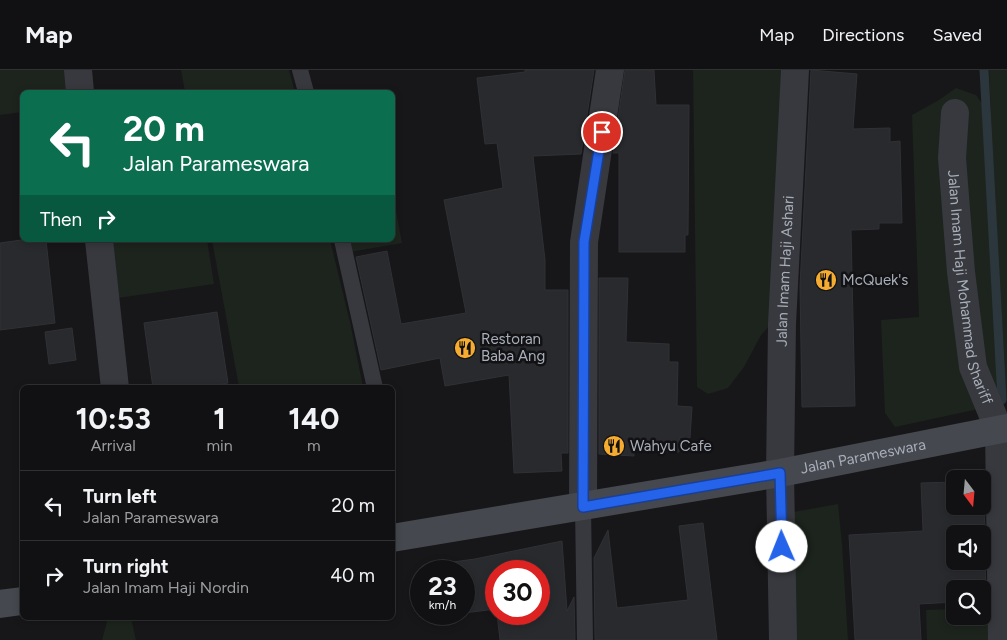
<!DOCTYPE html>
<style>
body{margin:0;font-family:Figtree,sans-serif;background:#1a1a1c;color:#f1f3f6;height:100vh;display:flex;flex-direction:column;font-size:19px;white-space:nowrap}
*{box-sizing:border-box;margin:0}
p{font-size:16px;color:#9c9da0}
.icon{flex:none;width:28px;height:28px;fill:none;stroke:currentColor;stroke-width:2;stroke-linecap:round;stroke-linejoin:round}
.map{position:relative;flex:1;overflow:hidden}
.side{position:absolute;left:20px;top:315px;width:375px;height:235px;display:flex;flex-direction:column;background:#111113;border-radius:8px;box-shadow:0 2px 8px #0003,0 0 0 1px #303133}
.side>*{flex:none}
.guide{position:absolute;left:20px;top:20px;width:375px;height:152px;border-radius:8px;box-shadow:0 2px 8px #0003,0 0 0 1px #303133;background:#0b6e4f;color:#fff;overflow:hidden}
.needle{width:32px;rotate:164deg}
.controls{position:absolute;left:946px;top:400px;display:grid;gap:10px}
.controls a{display:grid;place-items:center;width:45px;height:45px;border-radius:8px;background:#111113;box-shadow:0 2px 8px #0003,0 0 0 1px #303133;font-size:25px}
.speed{position:absolute;left:410px;top:490px;display:flex;gap:10px;font-size:25px;font-weight:700;text-align:center}
.speed>*{display:grid;place-content:center;width:65px;height:65px;border-radius:50%;background:#111113;box-shadow:0 2px 8px #0003,0 0 0 1px #303133;line-height:1}
.speed small{font-size:12px;font-weight:400}
.speed .limit{border:8px solid #d22;background:#fff;color:#111}
.pin{position:absolute;display:grid;place-items:center;width:42px;height:42px;color:#fff;margin:-21px;border:2px solid #fff;border-radius:50%;box-shadow:0 1px 5px #0007}
.me{position:absolute;width:55px;margin:-28px;rotate:359deg;stroke-linejoin:round;filter:drop-shadow(0 0 4px #0008)}
.turn{display:flex;align-items:center;gap:18px;height:105px;padding:0 20px;font-size:22px}
.turn .icon{width:65px;height:65px;stroke-width:2.5}
.turn b{display:block;font-size:35px;line-height:42px}
.then{display:flex;align-items:center;height:48px;padding:0 20px;background:#0003;gap:10px;font-size:19px}
.eta{display:flex;justify-content:space-evenly;align-items:center;height:85px;text-align:center}
.eta b{font-size:30px;font-weight:700;line-height:35px}
ul{padding:0;list-style:none}
li{display:flex;align-items:center;gap:15px;height:70px;padding:0 20px;border-top:1px solid #303133}
li div{flex:1}
li b{display:block;font-size:19px}
li em{font-style:normal}
header{display:flex;align-items:center;gap:30px;box-sizing:border-box;height:70px;padding:0 25px;background:#111113;border-bottom:1px solid #303133}
header strong{font-size:24px}
nav{display:flex;gap:28px;margin-inline-start:auto;font-size:18px}
.map>svg:first-child{display:block}
.green{fill:#1c241d}
.lines{fill:none;stroke-linecap:round;stroke-linejoin:round}
.stream{stroke:#2c363d;stroke-width:9}
.building{fill:#292a2d;stroke:#303135;fill-rule:evenodd}
.lane{stroke:#37393e;stroke-width:16}
.street{stroke:#37393e;stroke-width:28}
.secondary{stroke:#45484e;stroke-width:28}
.route-casing{stroke:#184099;stroke-width:12}
.route{stroke:#2563eb;stroke-width:9}
.labels{text-anchor:middle;dominant-baseline:central;stroke-width:5;stroke-linejoin:round;paint-order:stroke}
.street-label{font-size:15px;fill:#a8aeb9;stroke:#121214}
.poi-label{font-size:15px;fill:#a8aeb9;stroke:#121214;text-anchor:start}
</style>
<header>
<strong>Map</strong>
<nav><a>Map</a><a>Directions</a><a>Saved</a></nav>
</header>
<div class="map">
<svg width="1007" height="570" viewBox="0 0 1007 570">
<rect width="100%" height="100%" fill="#171719"/>
<!-- green -->
<g class="green">
<polygon points="0,0 69,0 71,22 22,22 22,42 0,45"/>
<polygon points="181,0 289,0 295,22 185,22"/>
<polygon points="693,0 789,0 772,253 761,265 744,297 728,318 708,324 697,317"/>
<polygon points="989,0 1007,0 1007,330 974,340 895,357 885,343 881,250 919,247 912,45 939,30 956,18 976,25 991,47"/>
<polygon points="393,125 402,173 350,182 347,170 392,170"/>
<polygon points="110,170 207,170 214,214 118,228"/>
<polygon points="212,170 330,170 350,252 363,317 239,317"/>
<polygon points="838,434 842,474 848,570 796,570 788,443"/>
<polygon points="983,537 996,537 996,570 927,570 926,540 955,539 955,546 982,546"/>
<polygon points="108,548 131,548 136,570 102,570"/>
</g>
<g class="lines">
<!-- stream -->
<polyline class="stream" points="984,0 1002,330"/>
</g>
<!-- building -->
<g class="building">
<polygon points="525,0 594,0 581,84 533,86 545,190 545,220 568,220 568,383 561,383 562,401 514,403 509,305 445,316 440,288 381,300 356,187 387,181 401,254 466,243 444,130 503,118 497,73 485,74 477,8 525,2"/>
<polygon points="625,0 654,0 656,35 689,35 688,165 685,165 685,182 619,182 619,83 613,83"/>
<polygon points="811,0 857,4 853,59 890,58 890,72 900,71 902,153 879,153 879,159 851,160 855,336 802,337 800,216"/>
<polygon points="21,170 46,170 55,253 0,260 0,173"/>
<polygon points="599,208 628,208 626,272 669,274 669,292 678,292 677,336 692,337 690,368 680,367 679,382 634,381 634,386 599,384"/>
<polygon points="217,242 228,313 198,318 153,318 144,253"/>
<polygon points="72,258 76,290 49,294 45,262"/>
<path d="M 982,411 L 984,411 L 986,531 L 982,531 L 982,519 L 955,519 L 955,532 L 919,534 L 921,570 L 855,570 L 849,465 L 923,461 L 921,413 L 955,412 L 955,436 L 982,436 ZM 955,464 L 982,464 L 982,491 L 955,491 Z"/>
<polygon points="703,453 717,570 595,570 594,488 608,460 617,538 688,530 679,456"/>
<polygon points="562,471 567,541 574,527 575,570 500,570 497,544 539,544 539,501 496,501 496,539 464,543 464,501 424,501 423,496 475,489"/>
</g>
<g class="lines">
<!-- lane -->
<g class="lane">
<polyline points="300,0 306,22"/>
<polyline points="342,170 375,318"/>
<polyline points="583,437 585,570"/>
</g>
<!-- street -->
<g class="street">
<polyline points="78,0 80,22"/>
<path id="s1" d="M 955,43 L 952,88 L 961,202 L 973,297 L 999,360 L 1002,570"/>
<polyline points="99,170 115,318"/>
<polyline points="583,437 584,172 610,0"/>
<path id="s2" d="M 783,570 L 780,403 L 782,254 L 795,0"/>
</g>
<!-- secondary -->
<g class="secondary">
<path id="s3" d="M 392,468 L 780,403 L 1007,358"/>
<polyline points="0,534 22,531"/>
</g>
</g>
<g class="lines">
<!-- route casing -->
<g class="route-casing">
<polyline id="route" points="602,62 584,172 583,437 780,403 782,477"/>
</g>
<!-- route -->
<use href="#route" class="route"/>
</g>
<!-- icons -->
<defs>
<g id="restaurant-disc" transform="scale(1.125)"><circle r="9.5" fill="#f6ac31" stroke="#121214"/><path d="M-5-6h1v4h1v-4h1v4h1v-4h1v5L-1.5 .5V6h-2V.5L-5-1ZM5-6V6H3V1.5H1.5Q1.5-4 5-6Z" fill="#111"/></g>
</defs>
<g fill-rule="evenodd">
<use href="#restaurant-disc" x="826" y="210"/>
<use href="#restaurant-disc" x="465" y="278"/>
<use href="#restaurant-disc" x="614" y="376"/>
</g>
<g class="labels">
<!-- street labels -->
<g class="street-label">
<text stroke="none"><textPath href="#s2" startOffset="369">Jalan Imam Haji Ashari</textPath></text>
<text stroke="none"><textPath href="#s1" startOffset="176">Jalan Imam Haji Mohammad Shariff</textPath></text>
<text stroke="none"><textPath href="#s3" startOffset="478">Jalan Parameswara</textPath></text>
</g>
<!-- poi labels -->
<g class="poi-label">
<text x="842" y="210">McQuek's</text>
<text x="481" y="269">Restoran<tspan x="481" dy="17">Baba Ang</tspan></text>
<text x="630" y="376">Wahyu Cafe</text>
</g>
</g>
</svg>
<div class="controls">
<a><svg class="needle" viewBox="-14 -14 28 28"><path d="M0-13l5 13h-10z" fill="#e53935"/><path d="M0 13l5-13h-10z" fill="#9c9da0"/></svg></a>
<a><svg class="icon" aria-label="sound" viewBox="0 0 24 24"><path d="M4 9h4l5-4v14l-5-4H4zM17 9q2 3 0 6"/></svg></a>
<a><svg class="icon" aria-label="search" viewBox="0 0 24 24"><circle cx="10" cy="10" r="6"/><path d="M15 15l6 6"/></svg></a>
</div>
<div class="speed"><div>23<small>km/h</small></div><div class="limit">30</div></div>
<div class="pin" style="left:602px;top:62px;background:#d93025"><svg class="icon" aria-label="arrive" viewBox="0 0 24 24"><path d="M6 21V4h12l-3 4 3 4H6"/></svg></div>
<svg class="me" style="left:782px;top:477px" viewBox="-20 -20 40 40"><circle r="19" fill="#fff"/><path d="M0-13L10 11 0 6-10 11z" fill="#2563eb"/></svg>
<div class="guide">
<div class="turn"><svg class="icon" aria-label="left" viewBox="0 0 24 24"><path d="M17 20v-9H6M10 6l-5 5 5 5"/></svg><div><b>20 m</b>Jalan Parameswara</div></div>
<div class="then">Then<svg class="icon" aria-label="right" viewBox="0 0 24 24"><path d="M7 20v-9h11M14 6l5 5-5 5"/></svg></div>
</div>
<section class="side">
<div class="eta">
<div><b>10:53</b><p>Arrival</p></div>
<div><b>1</b><p>min</p></div>
<div><b>140</b><p>m</p></div>
</div>
<ul>
<li><svg class="icon" aria-label="left" viewBox="0 0 24 24"><path d="M17 20v-9H6M10 6l-5 5 5 5"/></svg><div><b>Turn left</b><p>Jalan Parameswara</p></div><em>20 m</em></li>
<li><svg class="icon" aria-label="right" viewBox="0 0 24 24"><path d="M7 20v-9h11M14 6l5 5-5 5"/></svg><div><b>Turn right</b><p>Jalan Imam Haji Nordin</p></div><em>40 m</em></li>
</ul>
</section>
</div>
